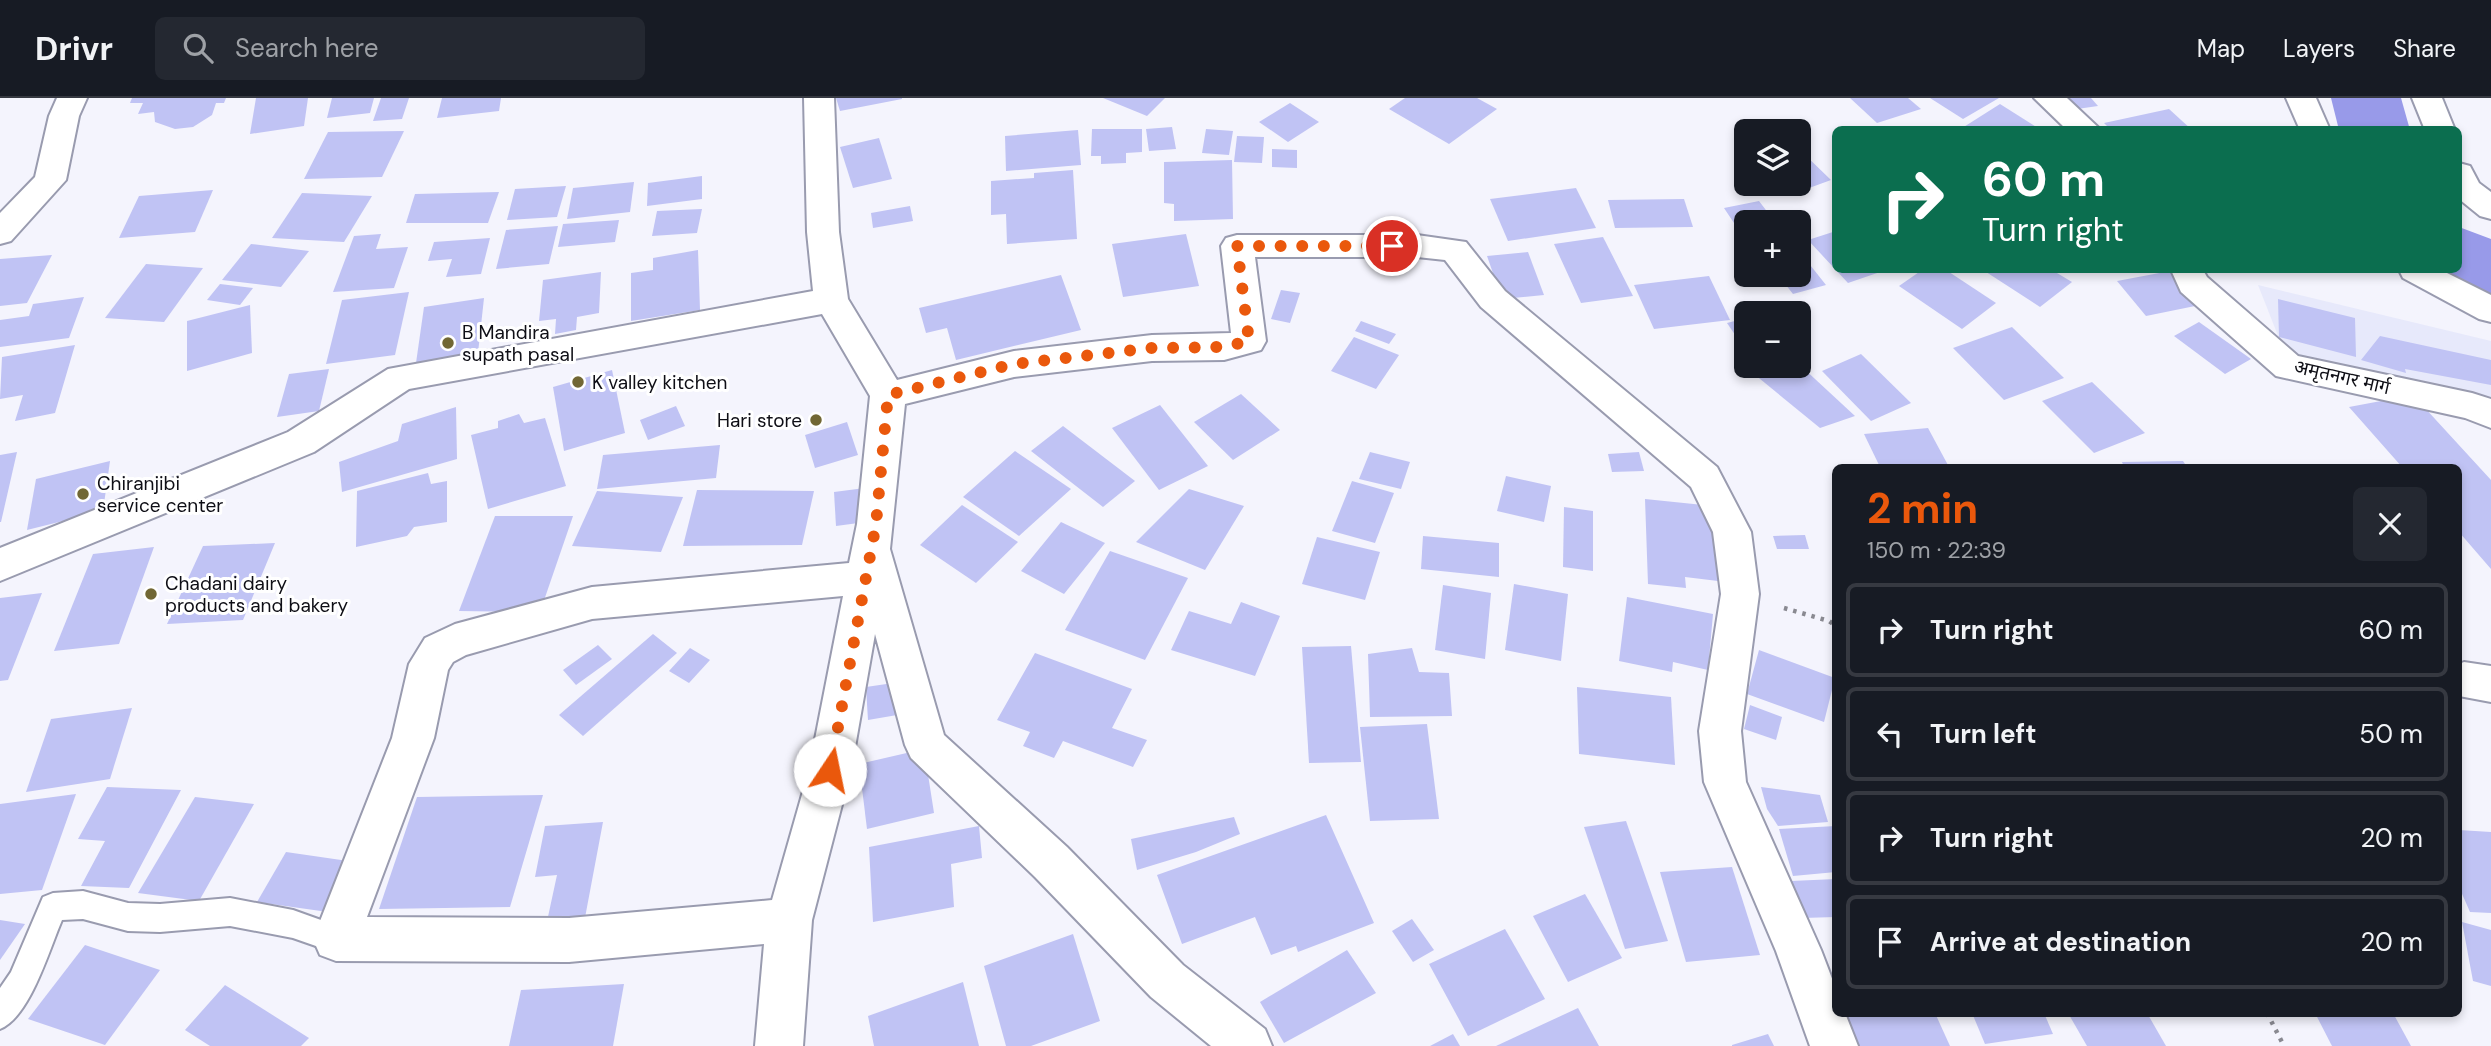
<!DOCTYPE html>
<meta charset="utf-8">
<style>
body{margin:0;font-family:"DM Sans","Noto Sans Devanagari",sans-serif;background:#242831;color:#f1f3f6;height:100vh;display:flex;flex-direction:column;font-size:26px;white-space:nowrap}
*{box-sizing:border-box;margin:0}
p{font-size:23px;color:#9ea1a6}
.icon{flex:none;width:38px;height:38px;fill:none;stroke:currentColor;stroke-width:2;stroke-linecap:round;stroke-linejoin:round}
.map{position:relative;flex:1;overflow:hidden}
.drawer{position:absolute;left:1832px;top:366px;width:630px;height:553px;display:flex;flex-direction:column;background:#171b24;border-radius:10px;box-shadow:0 4px 10px #0003}
.drawer>*{flex:none}
.top-card{position:absolute;left:1832px;top:28px;width:630px;height:147px;border-radius:10px;box-shadow:0 4px 10px #0003;background:#0b6e4f;color:#fff;overflow:hidden}
.controls{position:absolute;left:1734px;top:21px;display:grid;gap:14px}
.controls a{display:grid;place-items:center;width:77px;height:77px;border-radius:10px;background:#171b24;box-shadow:0 4px 10px #0003;font-size:35px}
.pin{position:absolute;display:grid;place-items:center;width:60px;height:60px;color:#fff;margin:-30px;border:4px solid #fff;border-radius:50%;box-shadow:0 2px 7px #0007}
.me{position:absolute;width:77px;margin:-38px;rotate:11deg;stroke-linejoin:round;filter:drop-shadow(0 0 5px #0008)}
.turn{display:flex;align-items:center;gap:24px;height:147px;padding:0 35px;font-size:32px}
.turn .icon{width:91px;height:91px;stroke-width:2.5}
.turn b{display:block;font-size:49px;line-height:60px}
.round{display:grid;place-items:center;flex:none;width:74px;height:74px;border-radius:10px;background:#242831}
.summary{display:flex;align-items:center;justify-content:space-between;height:119px;padding:0 35px}
h1{font-size:42px;font-weight:700;line-height:52px;color:#ea580c}
ul{padding:0;list-style:none}
li{display:flex;align-items:center;gap:21px;height:94px;margin:0 14px 10px;padding:0 21px;border:4px solid #363941;border-radius:10px}
li div{flex:1}
li b{display:block;font-size:26px}
li em{font-style:normal}
header{display:flex;align-items:center;gap:42px;box-sizing:border-box;height:98px;padding:0 35px;background:#171b24;border-bottom:2px solid #363941}
header strong{font-size:33px}
nav{display:flex;gap:38px;margin-inline-start:auto;font-size:24px}
.search{width:490px;height:63px;background:#242831;display:flex;align-items:center;gap:18px;box-sizing:border-box;padding:0 24px;border-radius:10px;color:#9ea1a6;font-size:26px}
.map>svg:first-child{display:block}
.built{fill:#e7e9fb}
.lines{fill:none;stroke-linecap:round;stroke-linejoin:round}
.river{fill:#989ae9;fill-rule:evenodd}
.building{fill:#c0c3f4}
.service-casing{stroke:#999baf;stroke-width:4}
.minor-casing{stroke:#999baf;stroke-width:4}
.path{stroke:#898991;stroke-width:4.5;stroke-dasharray:3.5 6;stroke-linecap:butt}
.service{fill:#fff;fill-rule:evenodd}
.minor{fill:#fff;fill-rule:evenodd}
.route{stroke:#ea580c;stroke-width:12;stroke-dasharray:0 21.6}
.poi-dot{fill:#716734;stroke:#fff;stroke-width:2.5}
.labels{text-anchor:middle;dominant-baseline:central;stroke-width:6;stroke-linejoin:round;paint-order:stroke}
.poi-label{font-size:19px;fill:#0e0e15;stroke:#fff;text-anchor:start}
.street-label{font-size:19px;fill:#0e0e15;stroke:#fff}
</style>
<header>
<strong>Drivr</strong>
<div class="search"><svg class="icon" aria-label="search" viewBox="0 0 24 24"><circle cx="10" cy="10" r="6"/><path d="M15 15l6 6"/></svg>Search here</div>
<nav><a>Map</a><a>Layers</a><a>Share</a></nav>
</header>
<div class="map">
<svg width="2491" height="948" viewBox="0 0 2491 948">
<rect width="100%" height="100%" fill="#f4f4fd"/>
<!-- built -->
<polygon class="built" points="2258,187 2491,243 2491,309 2286,258"/>
<g class="lines">
<!-- river -->
<g class="river">
<polygon points="2331,0 2401,0 2410,32 2339,32"/>
<polygon points="2459,129 2491,141 2491,210 2463,202 2430,172 2459,172"/>
</g>
</g>
<!-- building -->
<g class="building">
<polygon points="132,0 226,0 224,5 216,5 212,17 193,29 175,31 155,24 154,14 138,16 143,5 130,5"/>
<polygon points="256,0 308,0 304,28 250,36"/>
<polygon points="332,0 374,0 370,15 327,20"/>
<polygon points="381,0 409,0 402,21 373,23"/>
<polygon points="442,0 501,0 499,13 437,20"/>
<polygon points="836,0 902,0 902,1 840,13"/>
<polygon points="1103,0 1165,0 1147,18"/>
<polygon points="1405,0 1477,0 1497,11 1449,46 1389,11"/>
<polygon points="1850,0 1908,0 1921,11 1877,25"/>
<polygon points="1930,0 1999,0 1963,21"/>
<polygon points="2059,0 2091,0 2098,8 2070,12"/>
<polygon points="1290,5 1319,24 1288,44 1259,24"/>
<polygon points="2000,6 2041,32 1959,32"/>
<polygon points="2169,11 2192,32 2111,32 2104,25"/>
<polygon points="1172,29 1176,51 1149,53 1146,31"/>
<polygon points="1092,31 1142,31 1142,54 1126,55 1126,65 1101,66 1101,58 1091,58"/>
<polygon points="1206,31 1233,33 1229,57 1202,55"/>
<polygon points="1078,32 1081,67 1006,73 1005,38"/>
<polygon points="404,33 382,79 304,81 328,34"/>
<polygon points="1237,38 1264,39 1262,65 1234,64"/>
<polygon points="879,40 892,81 853,90 840,49"/>
<polygon points="1272,51 1297,52 1297,70 1272,69"/>
<polygon points="1801,53 1831,82 1790,97 1779,86 1799,86"/>
<polygon points="1232,62 1233,121 1174,123 1174,106 1164,105 1164,64"/>
<polygon points="1073,72 1077,141 1007,146 1006,116 991,117 991,83 1034,80 1034,75"/>
<polygon points="702,78 702,101 647,108 648,85"/>
<polygon points="634,84 630,114 567,121 573,90"/>
<polygon points="566,88 557,119 507,122 515,91"/>
<polygon points="1576,90 1596,130 1508,143 1490,101"/>
<polygon points="213,92 195,134 119,140 139,98"/>
<polygon points="499,94 488,125 406,125 415,96"/>
<polygon points="302,95 372,98 344,144 272,140"/>
<polygon points="1684,101 1693,129 1615,130 1608,102"/>
<polygon points="1759,103 1775,124 1746,124 1746,143 1724,110"/>
<polygon points="910,108 913,123 873,130 871,115"/>
<polygon points="702,111 697,135 652,138 657,113"/>
<polygon points="619,122 615,144 558,149 563,126"/>
<polygon points="558,128 549,166 496,171 506,132"/>
<polygon points="1836,133 1836,172 1886,172 1848,185 1808,142"/>
<polygon points="381,136 376,151 408,149 394,190 333,194 354,138"/>
<polygon points="1186,136 1199,188 1123,199 1112,146"/>
<polygon points="1603,139 1633,198 1581,205 1554,146"/>
<polygon points="490,140 481,176 446,179 452,161 428,163 434,144"/>
<polygon points="251,146 309,153 281,189 222,182"/>
<polygon points="698,152 700,212 631,223 631,175 653,172 653,160"/>
<polygon points="1799,153 1826,187 1793,196 1778,177 1799,177"/>
<polygon points="1528,154 1544,197 1502,201 1487,158"/>
<polygon points="52,157 27,205 0,208 0,161"/>
<polygon points="146,166 203,170 164,224 105,220"/>
<polygon points="1922,172 1946,172 1996,205 1962,231 1899,188"/>
<polygon points="1983,172 2052,172 2072,184 2040,209"/>
<polygon points="2170,173 2200,207 2146,218 2117,183"/>
<polygon points="601,174 599,215 577,219 576,232 555,236 556,221 539,223 543,182"/>
<polygon points="1061,177 1081,232 956,262 947,230 926,235 919,210"/>
<polygon points="1709,178 1730,222 1654,231 1634,187"/>
<polygon points="220,186 253,190 240,207 207,202"/>
<polygon points="1281,192 1300,195 1290,225 1271,221"/>
<polygon points="409,194 395,257 326,266 342,202"/>
<polygon points="84,199 69,240 0,249 0,222 29,218 33,206"/>
<polygon points="484,200 478,255 416,265 424,209"/>
<polygon points="2278,201 2355,220 2356,259 2279,239"/>
<polygon points="250,207 252,255 187,273 187,223"/>
<polygon points="1746,220 1746,253 1727,225"/>
<polygon points="1361,223 1396,236 1389,246 1355,233"/>
<polygon points="2199,224 2251,261 2225,276 2174,238"/>
<polygon points="2012,229 2064,280 2004,302 1953,250"/>
<polygon points="2380,238 2491,262 2491,287 2405,271 2406,275 2361,262"/>
<polygon points="1354,239 1399,257 1376,291 1331,273"/>
<polygon points="75,247 55,315 15,323 23,297 0,301 2,259"/>
<polygon points="1861,256 1911,305 1871,323 1822,273"/>
<polygon points="1773,268 1801,268 1855,318 1820,330 1754,276"/>
<polygon points="329,271 319,313 277,319 289,276"/>
<polygon points="612,272 625,335 564,353 553,289"/>
<polygon points="2092,284 2145,335 2094,355 2042,303"/>
<polygon points="1241,296 1280,332 1233,362 1194,324"/>
<polygon points="2413,297 2491,382 2491,471 2459,434 2459,369 2402,369 2349,309"/>
<polygon points="1160,307 1208,368 1159,392 1112,330"/>
<polygon points="676,308 685,328 648,342 640,322"/>
<polygon points="456,309 457,361 342,394 339,364 398,343 402,326"/>
<polygon points="519,316 524,325 545,320 566,388 488,411 471,337 498,330 498,323"/>
<polygon points="847,324 858,357 815,370 805,337"/>
<polygon points="1063,328 1135,383 1103,409 1031,353"/>
<polygon points="1928,330 1949,369 1880,369 1864,336"/>
<polygon points="720,347 716,380 597,391 603,357"/>
<polygon points="1015,353 1071,391 1019,438 963,399"/>
<polygon points="17,354 1,424 0,424 0,357"/>
<polygon points="1370,354 1410,364 1401,391 1359,381"/>
<polygon points="1639,354 1644,373 1612,374 1608,356"/>
<polygon points="110,363 103,413 27,432 36,381"/>
<polygon points="2183,363 2187,369 2124,369 2122,364"/>
<polygon points="428,375 431,386 447,383 447,424 414,429 407,438 356,449 357,393"/>
<polygon points="1506,378 1551,388 1544,424 1497,413"/>
<polygon points="1352,383 1394,395 1375,445 1332,433"/>
<polygon points="865,390 866,424 836,428 834,394"/>
<polygon points="1189,391 1244,408 1205,472 1136,444"/>
<polygon points="697,392 814,393 802,447 683,448"/>
<polygon points="597,393 683,399 661,454 572,448"/>
<polygon points="1645,401 1713,408 1718,483 1685,479 1686,490 1648,486"/>
<polygon points="962,407 1018,444 976,485 920,447"/>
<polygon points="1564,409 1593,413 1593,473 1563,469"/>
<polygon points="495,418 573,418 540,514 459,513"/>
<polygon points="1061,424 1105,445 1064,496 1021,473"/>
<polygon points="1805,437 1809,451 1777,451 1773,438"/>
<polygon points="1423,438 1499,445 1499,479 1421,471"/>
<polygon points="1317,439 1380,454 1365,502 1302,486"/>
<polygon points="275,445 243,522 167,526 203,448"/>
<polygon points="154,449 119,546 54,553 93,456"/>
<polygon points="1110,453 1188,480 1145,562 1065,532"/>
<polygon points="1514,486 1568,496 1561,563 1505,552"/>
<polygon points="1443,487 1491,495 1485,561 1435,552"/>
<polygon points="42,495 8,582 0,583 0,500"/>
<polygon points="1627,499 1713,516 1708,572 1673,564 1672,574 1619,563"/>
<polygon points="1241,504 1280,518 1255,578 1171,552 1189,513 1231,526"/>
<polygon points="653,536 677,555 583,638 559,617"/>
<polygon points="598,547 612,561 576,587 563,572"/>
<polygon points="1351,548 1361,664 1309,665 1302,549"/>
<polygon points="690,550 710,562 689,585 669,573"/>
<polygon points="1412,550 1419,574 1449,575 1452,618 1370,619 1368,556"/>
<polygon points="1759,552 1835,580 1824,624 1747,596"/>
<polygon points="1035,555 1132,591 1112,630 1147,642 1133,669 1063,643 1054,660 1023,648 1030,634 997,622"/>
<polygon points="900,584 903,616 868,622 866,589"/>
<polygon points="1577,589 1671,599 1675,667 1579,656"/>
<polygon points="1750,607 1782,619 1776,642 1744,631"/>
<polygon points="132,610 110,681 26,694 51,621"/>
<polygon points="1427,626 1439,721 1370,723 1360,629"/>
<polygon points="924,651 934,715 867,731 859,666"/>
<polygon points="107,689 181,692 129,790 81,788 105,743 78,741"/>
<polygon points="1761,689 1820,697 1828,724 1778,728 1767,711"/>
<polygon points="76,696 42,792 0,796 0,706"/>
<polygon points="543,697 510,809 379,811 417,699"/>
<polygon points="195,699 254,706 199,803 138,795"/>
<polygon points="1326,717 1374,825 1298,854 1296,848 1271,857 1255,819 1182,846 1157,777"/>
<polygon points="1234,719 1240,736 1196,754 1137,772 1131,741"/>
<polygon points="1626,723 1668,843 1625,851 1584,729"/>
<polygon points="603,724 584,825 546,828 557,777 535,779 545,728"/>
<polygon points="979,728 982,760 951,766 954,809 873,824 869,749"/>
<polygon points="1836,728 1836,774 1793,778 1779,731"/>
<polygon points="2459,732 2491,734 2491,815 2470,814 2459,789"/>
<polygon points="286,754 355,764 328,814 257,804"/>
<polygon points="1732,769 1760,857 1686,864 1660,774"/>
<polygon points="1836,781 1836,819 1802,820 1791,783"/>
<polygon points="1585,796 1622,860 1568,884 1533,818"/>
<polygon points="1412,821 1434,852 1413,864 1392,833"/>
<polygon points="0,822 25,826 0,862"/>
<polygon points="2462,824 2491,832 2491,888 2473,883"/>
<polygon points="1505,831 1545,901 1468,938 1429,866"/>
<polygon points="1073,836 1100,923 1031,948 1006,948 984,868"/>
<polygon points="85,847 160,872 105,947 28,921"/>
<polygon points="1347,852 1376,895 1284,945 1260,904"/>
<polygon points="963,884 979,948 874,948 868,918"/>
<polygon points="624,886 613,948 509,948 521,892"/>
<polygon points="225,887 309,940 301,948 210,948 185,932"/>
<polygon points="1578,910 1599,948 1496,948"/>
<polygon points="1843,915 1935,915 1950,948 1857,948"/>
<polygon points="1972,915 2044,915 2053,936 1985,946"/>
<polygon points="2068,915 2147,915 2166,948 2087,948"/>
<polygon points="2315,915 2393,915 2411,948 2332,948"/>
<polygon points="1453,936 1460,948 1430,948"/>
<polygon points="1768,936 1774,948 1732,948 1732,947"/>
</g>
<g class="lines">
<!-- service casing -->
<g class="service-casing">
<path id="service" d="M 83,793 L 128,805 L 160,806 L 230,800 L 293,812 L 346,831 L 350,841 L 346,851 L 336,855 L 293,840 L 230,828 L 160,834 L 128,833 L 83,821 L 62,822 C 49,852 30,919 0,931 L 0,890 L 11,874 L 43,799 L 53,795 Z"/>
</g>
<!-- minor casing -->
<g class="minor-casing">
<g id="minor">
<polygon points="57,0 87,0 79,18 66,82 11,143 0,146 0,115 35,79 49,18"/>
<path d="M 804,0 L 834,0 L 839,134 L 848,201 L 897,282 L 1014,253 L 1152,237 L 1231,235 L 1221,148 L 1226,140 L 1237,137 L 1417,137 L 1466,144 L 1505,193 L 1717,369 L 1751,434 L 1759,496 L 1741,633 L 1746,684 L 1821,852 L 1836,891 L 1836,915 L 1845,915 L 1858,948 L 1810,948 L 1776,853 L 1704,684 L 1699,633 L 1721,496 L 1713,434 L 1691,389 L 1481,209 L 1445,162 L 1417,159 L 1255,159 L 1266,243 L 1261,252 L 1224,262 L 1152,263 L 1014,279 L 905,306 L 890,451 L 944,637 L 1067,749 L 1183,867 L 1265,931 L 1272,948 L 1211,948 L 1151,899 L 1035,779 L 911,660 L 905,647 L 875,536 L 851,672 L 812,822 L 803,948 L 755,948 L 764,846 L 569,864 L 336,863 L 320,857 L 313,841 L 392,640 L 409,566 L 425,540 L 455,526 L 592,489 L 849,465 L 857,426 L 870,298 L 822,216 L 409,291 L 314,354 L 0,483 L 0,450 L 288,334 L 388,271 L 813,193 L 807,134 ZM 843,498 L 809,672 L 772,802 L 569,820 L 367,819 L 434,640 L 448,572 L 453,564 L 466,557 L 592,521 Z"/>
<polygon points="2034,0 2067,0 2101,32 2067,32"/>
<polygon points="2286,0 2316,0 2330,32 2300,32"/>
<polygon points="2412,0 2442,0 2455,32 2425,32"/>
<polygon points="2459,65 2470,68 2479,85 2491,94 2491,121 2480,118 2459,101"/>
<polygon points="2171,172 2203,172 2207,179 2298,258 2472,295 2491,301 2491,330 2465,320 2276,278 2181,194"/>
<polygon points="2399,172 2441,172 2491,197 2491,224 2479,221 2403,180"/>
<polygon points="2464,564 2491,568 2491,604 2459,598 2459,566"/>
</g>
</g>
<!-- path -->
<g class="path">
<polyline points="1784,510 1829,523 1836,528"/>
<polyline points="2267,915 2284,948"/>
</g>
<!-- service -->
<use href="#service" class="service"/>
<!-- minor -->
<use href="#minor" class="minor"/>
</g>
<g class="lines">
<!-- route -->
<polyline class="route" points="830,672 876,426 888,297 1014,266 1152,250 1224,249 1249,243 1237,148 1392,148"/>
</g>
<!-- markers -->
<g class="poi-dot">
<circle cx="448" cy="245" r="7"/>
<circle cx="578" cy="284" r="7"/>
<circle cx="816" cy="322" r="7"/>
<circle cx="83" cy="396" r="7"/>
<circle cx="151" cy="496" r="7"/>
</g>
<g class="labels">
<!-- poi labels -->
<g class="poi-label">
<text x="462" y="234">B Mandira<tspan x="462" dy="22">supath pasal</tspan></text>
<text x="592" y="284">K valley kitchen</text>
<text x="802" y="322" text-anchor="end">Hari store</text>
<text x="97" y="385">Chiranjibi<tspan x="97" dy="22">service center</tspan></text>
<text x="165" y="485">Chadani dairy<tspan x="165" dy="22">products and bakery</tspan></text>
</g>
<!-- street labels -->
<g class="street-label">
<text transform="translate(2342 279) rotate(13)">अमृतनगर मार्ग</text>
</g>
</g>
</svg>
<div class="controls">
<a><svg class="icon" aria-label="layers" viewBox="0 0 24 24"><path d="M12 4l9 5-9 5-9-5zM3 14l9 5 9-5"/></svg></a>
<a>+</a>
<a>−</a>
</div>
<div class="pin" style="left:1392px;top:148px;background:#d93025"><svg class="icon" aria-label="arrive" viewBox="0 0 24 24"><path d="M6 21V4h12l-3 4 3 4H6"/></svg></div>
<svg class="me" style="left:830px;top:672px" viewBox="-20 -20 40 40"><circle r="19" fill="#fff"/><path d="M0-13L10 11 0 6-10 11z" fill="#ea580c"/></svg>
<div class="top-card">
<div class="turn"><svg class="icon" aria-label="right" viewBox="0 0 24 24"><path d="M7 20v-9h11M14 6l5 5-5 5"/></svg><div><b>60 m</b>Turn right</div></div>
</div>
<section class="drawer">
<div class="summary"><div><h1>2 min</h1><p>150 m · 22:39</p></div><a class="round"><svg class="icon" aria-label="close" viewBox="0 0 24 24"><path d="M6 6l12 12M18 6L6 18"/></svg></a></div>
<ul>
<li><svg class="icon" aria-label="right" viewBox="0 0 24 24"><path d="M7 20v-9h11M14 6l5 5-5 5"/></svg><div><b>Turn right</b></div><em>60 m</em></li>
<li><svg class="icon" aria-label="left" viewBox="0 0 24 24"><path d="M17 20v-9H6M10 6l-5 5 5 5"/></svg><div><b>Turn left</b></div><em>50 m</em></li>
<li><svg class="icon" aria-label="right" viewBox="0 0 24 24"><path d="M7 20v-9h11M14 6l5 5-5 5"/></svg><div><b>Turn right</b></div><em>20 m</em></li>
<li><svg class="icon" aria-label="arrive" viewBox="0 0 24 24"><path d="M6 21V4h12l-3 4 3 4H6"/></svg><div><b>Arrive at destination</b></div><em>20 m</em></li>
</ul>
</section>
</div>
